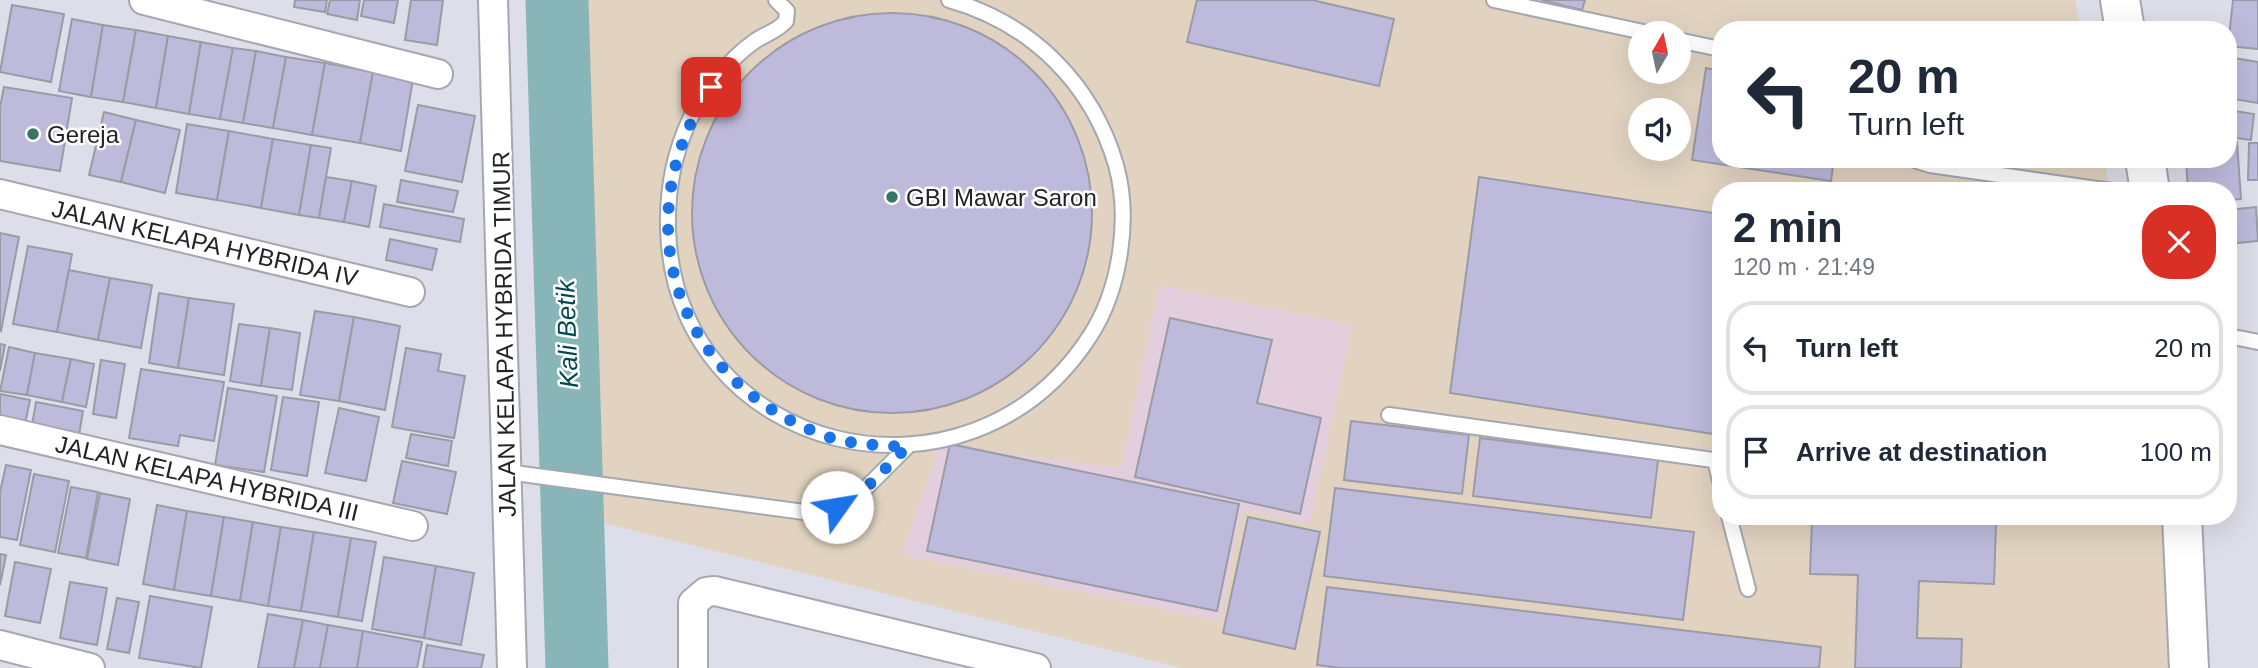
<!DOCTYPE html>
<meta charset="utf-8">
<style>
body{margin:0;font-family:Arial,sans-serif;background:#f2f2f3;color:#1f2937;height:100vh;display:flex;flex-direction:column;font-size:26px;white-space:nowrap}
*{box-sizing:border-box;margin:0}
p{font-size:23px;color:#747a83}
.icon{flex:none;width:38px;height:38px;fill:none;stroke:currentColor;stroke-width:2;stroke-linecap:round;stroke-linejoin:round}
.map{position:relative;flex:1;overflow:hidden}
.panel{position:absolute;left:1712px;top:182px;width:525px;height:343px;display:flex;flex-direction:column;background:#fff;border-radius:28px;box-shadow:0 7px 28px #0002}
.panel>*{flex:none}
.top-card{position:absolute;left:1712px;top:21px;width:525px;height:147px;border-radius:28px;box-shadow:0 7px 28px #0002;background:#fff;color:#1f2937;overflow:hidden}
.needle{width:46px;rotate:9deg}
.fabs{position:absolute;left:1628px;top:21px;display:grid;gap:14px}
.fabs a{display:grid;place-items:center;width:63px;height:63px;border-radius:50%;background:#fff;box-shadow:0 7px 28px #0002;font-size:35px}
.pin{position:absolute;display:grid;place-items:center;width:60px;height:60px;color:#fff;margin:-30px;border-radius:14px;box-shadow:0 4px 10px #0006}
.me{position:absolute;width:77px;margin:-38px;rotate:58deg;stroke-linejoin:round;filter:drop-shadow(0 0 5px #0008)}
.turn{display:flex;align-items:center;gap:24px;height:147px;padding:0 21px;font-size:32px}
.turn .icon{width:91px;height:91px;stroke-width:2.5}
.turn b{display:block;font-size:49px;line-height:60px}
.round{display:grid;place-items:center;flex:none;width:74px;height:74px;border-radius:28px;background:#f2f2f3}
.summary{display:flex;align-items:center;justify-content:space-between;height:119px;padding:0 21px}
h1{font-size:42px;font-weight:700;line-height:52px}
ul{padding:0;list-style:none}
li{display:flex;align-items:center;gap:21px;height:94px;margin:0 14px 10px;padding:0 7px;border:4px solid #e0e1e3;border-radius:28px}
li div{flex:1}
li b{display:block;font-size:26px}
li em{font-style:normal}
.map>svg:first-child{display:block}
.industrial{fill:#e1d3c0;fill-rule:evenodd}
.education{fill:#e3cedd}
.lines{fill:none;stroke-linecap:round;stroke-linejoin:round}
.river{stroke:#88b5b8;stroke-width:63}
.building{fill:#bdbadc;stroke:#9b9ba5;stroke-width:2}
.lane-casing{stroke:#a5a7b1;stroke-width:18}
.street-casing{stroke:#a5a7b1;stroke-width:32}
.secondary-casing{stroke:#a5a7b1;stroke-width:42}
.lane{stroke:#fff;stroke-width:14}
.street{stroke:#fff;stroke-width:28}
.secondary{stroke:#fff;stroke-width:38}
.route{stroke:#1a73e8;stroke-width:12;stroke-dasharray:0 21.6}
.poi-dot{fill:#377663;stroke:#fff;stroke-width:2.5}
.labels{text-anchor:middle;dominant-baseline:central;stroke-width:5;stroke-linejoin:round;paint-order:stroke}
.poi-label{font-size:24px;fill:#222327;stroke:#fff;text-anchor:start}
.street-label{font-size:24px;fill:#222327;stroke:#fff}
.water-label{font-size:26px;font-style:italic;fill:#01484d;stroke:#fff}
</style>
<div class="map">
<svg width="2258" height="668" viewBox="0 0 2258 668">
<rect width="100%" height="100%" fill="#dddee9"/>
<!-- industrial -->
<path class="industrial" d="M 572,0 L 2075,0 L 2080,30 L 1720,30 L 1720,159 L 2104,159 L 2110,191 L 1720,191 L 1720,516 L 2171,516 L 2199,668 L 1182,668 L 599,522 ZM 1640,33 L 1678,33 L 1678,72 L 1640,72 ZM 1640,110 L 1678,110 L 1678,149 L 1640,149 Z"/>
<!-- education -->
<polygon class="education" points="1159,285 1352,325 1310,524 1242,510 1220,621 902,555 939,445 1121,468"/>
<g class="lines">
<!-- river -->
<polyline class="river" points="557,0 577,668"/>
</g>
<!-- building -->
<g class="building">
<polygon points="295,0 327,0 325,12 294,7"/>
<polygon points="330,0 360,0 357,20 327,14"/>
<polygon points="364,0 398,0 394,23 361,16"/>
<polygon points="411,0 443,0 437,45 405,40"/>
<polygon points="1197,0 1312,0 1394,19 1379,86 1187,42"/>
<polygon points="1541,0 1585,0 1582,10"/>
<polygon points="2233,0 2258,0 2258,49 2228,46"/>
<polygon points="12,5 64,14 51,82 0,72"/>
<circle cx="892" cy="213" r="200"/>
<polygon points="72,19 103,25 91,97 59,91"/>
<polygon points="103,25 136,30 123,102 91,97"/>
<polygon points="136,30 168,36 156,108 123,102"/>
<polygon points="168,36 201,42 189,114 156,108"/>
<polygon points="201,42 233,48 220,119 189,114"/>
<polygon points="233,48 256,51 243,123 220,119"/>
<polygon points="256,51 286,57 273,128 243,123"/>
<polygon points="286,57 325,63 312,135 273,128"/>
<polygon points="2228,57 2258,62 2258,103 2228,98"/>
<polygon points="325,63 373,72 360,143 312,135"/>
<polygon points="1706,68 1720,71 1720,159 1834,159 1831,181 1692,160"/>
<polygon points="373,72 413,79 401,151 360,143"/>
<polygon points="4,87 72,98 60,171 0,161 0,107"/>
<polygon points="418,105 475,116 462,182 405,171"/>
<polygon points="2228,110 2254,114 2251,140 2228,137"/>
<polygon points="104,112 136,120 121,182 89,175"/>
<polygon points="136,120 180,130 165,193 121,182"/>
<polygon points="187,124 229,131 217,200 176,193"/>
<polygon points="229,131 273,139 261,208 217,200"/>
<polygon points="273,139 311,145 299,215 261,208"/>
<polygon points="2237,142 2241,199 2228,200 2228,191 2188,191 2186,159 2228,159 2228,143"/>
<polygon points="2249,143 2258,143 2258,180 2248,180"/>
<polygon points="311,145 331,148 319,218 299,215"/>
<polygon points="326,177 352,181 344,222 319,218"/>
<polygon points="1479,177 1720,214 1720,435 1450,393"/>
<polygon points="401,180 458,191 453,212 397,202"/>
<polygon points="352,181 376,186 369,227 344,222"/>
<polygon points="384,204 464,219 460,242 380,227"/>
<polygon points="2256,207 2258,241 2228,244 2228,210"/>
<polygon points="0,233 19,237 1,331 0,330"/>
<polygon points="390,239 437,249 432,270 386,260"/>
<polygon points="28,246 72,254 57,332 13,324"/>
<polygon points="69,270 110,278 98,340 57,332"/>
<polygon points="110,278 152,285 141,348 98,340"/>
<polygon points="159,293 189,298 178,368 149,363"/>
<polygon points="189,298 234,304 224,375 178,368"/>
<polygon points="315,311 354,317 339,401 300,395"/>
<polygon points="354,317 400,326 385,410 339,401"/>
<polygon points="1170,318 1272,340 1257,403 1321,418 1300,514 1135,477"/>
<polygon points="239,324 270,328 261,386 230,381"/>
<polygon points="270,328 300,333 292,390 261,386"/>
<polygon points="0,344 5,345 0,371"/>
<polygon points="9,347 35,353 27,395 0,391"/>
<polygon points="406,348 441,354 438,371 465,376 454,438 392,427"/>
<polygon points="35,353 71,359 62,402 27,395"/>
<polygon points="71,359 94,364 86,407 62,402"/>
<polygon points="101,360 125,364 116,418 93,414"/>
<polygon points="141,369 224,382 214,441 180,435 178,446 129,438"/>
<polygon points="228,388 277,396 264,472 215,465"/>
<polygon points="0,394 30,400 25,424 0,419"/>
<polygon points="283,397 319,402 307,476 271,470"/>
<polygon points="36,402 83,411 79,435 32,425"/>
<polygon points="339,408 379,417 366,481 325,473"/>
<polygon points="1351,421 1469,435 1462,494 1344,480"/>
<polygon points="411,434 452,441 448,466 406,458"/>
<polygon points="1480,438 1658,460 1651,518 1473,496"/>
<polygon points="950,444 1239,504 1217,611 927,551"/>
<polygon points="402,461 456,472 447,514 393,503"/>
<polygon points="6,465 31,470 17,540 0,537 0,492"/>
<polygon points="34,474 69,481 55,552 20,545"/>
<polygon points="71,487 98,492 86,558 58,553"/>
<polygon points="1335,488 1694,532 1683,620 1324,576"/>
<polygon points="100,493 130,499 118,565 87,559"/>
<polygon points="157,505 187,511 174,590 143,584"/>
<polygon points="187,511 224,517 211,596 174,590"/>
<polygon points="224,517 253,522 240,601 211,596"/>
<polygon points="1248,517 1320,532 1295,649 1223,633"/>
<polygon points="1812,519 1996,524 1994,584 1919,581 1917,638 1962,639 1961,668 1855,668 1858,575 1810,574"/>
<polygon points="253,522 281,527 268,606 240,601"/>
<polygon points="281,527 314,532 301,611 268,606"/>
<polygon points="314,532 351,538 338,617 301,611"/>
<polygon points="351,538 376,542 362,621 338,617"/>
<polygon points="0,554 6,555 0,585"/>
<polygon points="384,557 436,566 424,638 372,629"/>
<polygon points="15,562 51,569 40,623 5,616"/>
<polygon points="436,566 474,573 461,645 424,638"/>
<polygon points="70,582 107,588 97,645 60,638"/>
<polygon points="1327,587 1821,647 1819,668 1340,668 1317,665"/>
<polygon points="150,596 212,607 201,668 139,658"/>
<polygon points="117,598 139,602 129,653 107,649"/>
<polygon points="268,614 303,620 294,668 258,668"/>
<polygon points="303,620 328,625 320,668 294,668"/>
<polygon points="328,625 363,631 357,668 320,668"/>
<polygon points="363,631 422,642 417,668 357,668"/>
<polygon points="427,645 484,655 481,668 423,668"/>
</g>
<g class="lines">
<!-- lane casing -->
<g class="lane-casing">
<g id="lane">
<path d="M 776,0 L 787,11 L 786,21 C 778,31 765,34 755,41 C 729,59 704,91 690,119 C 674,153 667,191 668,229 C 675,455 968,525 1090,336 C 1120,290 1131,219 1116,165 C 1092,83 1031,23 949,0"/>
<polyline points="1494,0 1648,33"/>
<polyline points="1678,40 1720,49"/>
<polyline points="1911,159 1930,165 2111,191"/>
<polyline points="2228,336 2258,342"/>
<polyline points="1389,415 1720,461"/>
<polyline points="1715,460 1720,481"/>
<polyline points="507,472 819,514 854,500 907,447"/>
<polyline points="1729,516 1748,589"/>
</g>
</g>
<!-- street casing -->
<g class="street-casing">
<g id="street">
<polyline points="144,0 438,74"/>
<polyline points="493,0 512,668"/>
<polyline points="0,194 410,292"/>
<polyline points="0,430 413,526"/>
<polyline points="0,645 90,668"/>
<polyline points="693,668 693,603 706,592 715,591 1036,668"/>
</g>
</g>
<!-- secondary casing -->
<g class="secondary-casing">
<g id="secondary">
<polyline points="2120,0 2125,30"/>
<polyline points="2145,159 2150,191"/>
<polyline points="2182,516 2189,668"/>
</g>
</g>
<!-- lane -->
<use href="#lane" class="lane"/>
<!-- street -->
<use href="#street" class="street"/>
<!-- secondary -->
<use href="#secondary" class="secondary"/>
</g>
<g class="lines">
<!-- route -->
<path class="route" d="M 711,87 C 624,219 673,379 823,435 C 849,445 879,445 907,447 L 854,500 L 837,507"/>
</g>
<!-- markers -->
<g class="poi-dot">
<circle cx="33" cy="134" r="7"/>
<circle cx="892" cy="197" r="7"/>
</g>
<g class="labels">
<!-- poi labels -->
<g class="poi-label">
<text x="47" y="134">Gereja</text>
<text x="906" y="197">GBI Mawar Saron</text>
</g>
<!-- street labels -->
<g class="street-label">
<text transform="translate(205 243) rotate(13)">JALAN KELAPA HYBRIDA IV</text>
<text transform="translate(504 334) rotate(-91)">JALAN KELAPA HYBRIDA TIMUR</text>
<text transform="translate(207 478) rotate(13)">JALAN KELAPA HYBRIDA III</text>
</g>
<!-- water labels -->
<g class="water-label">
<text transform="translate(567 334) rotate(-92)">Kali Betik</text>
</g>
</g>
</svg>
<div class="fabs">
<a><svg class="needle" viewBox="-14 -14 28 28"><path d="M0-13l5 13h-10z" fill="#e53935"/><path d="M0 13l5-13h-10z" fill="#747a83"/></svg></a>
<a><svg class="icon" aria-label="sound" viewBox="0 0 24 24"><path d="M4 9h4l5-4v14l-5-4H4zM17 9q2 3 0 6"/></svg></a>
</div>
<div class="pin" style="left:711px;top:87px;background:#d93025"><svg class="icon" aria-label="arrive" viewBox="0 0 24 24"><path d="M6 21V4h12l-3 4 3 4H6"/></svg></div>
<svg class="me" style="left:837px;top:507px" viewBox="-20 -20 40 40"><circle r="19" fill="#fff"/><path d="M0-13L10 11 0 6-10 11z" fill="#1a73e8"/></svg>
<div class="top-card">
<div class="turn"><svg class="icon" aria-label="left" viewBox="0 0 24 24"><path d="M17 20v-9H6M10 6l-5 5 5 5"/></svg><div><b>20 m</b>Turn left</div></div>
</div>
<section class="panel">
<div class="summary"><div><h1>2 min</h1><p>120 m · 21:49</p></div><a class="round" style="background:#d93025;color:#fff"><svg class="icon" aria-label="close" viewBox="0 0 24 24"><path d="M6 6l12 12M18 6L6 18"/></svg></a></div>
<ul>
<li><svg class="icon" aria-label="left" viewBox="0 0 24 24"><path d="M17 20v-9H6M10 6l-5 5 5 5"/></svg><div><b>Turn left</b></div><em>20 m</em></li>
<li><svg class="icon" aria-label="arrive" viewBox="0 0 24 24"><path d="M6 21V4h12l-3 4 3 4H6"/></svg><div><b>Arrive at destination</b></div><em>100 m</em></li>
</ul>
</section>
</div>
